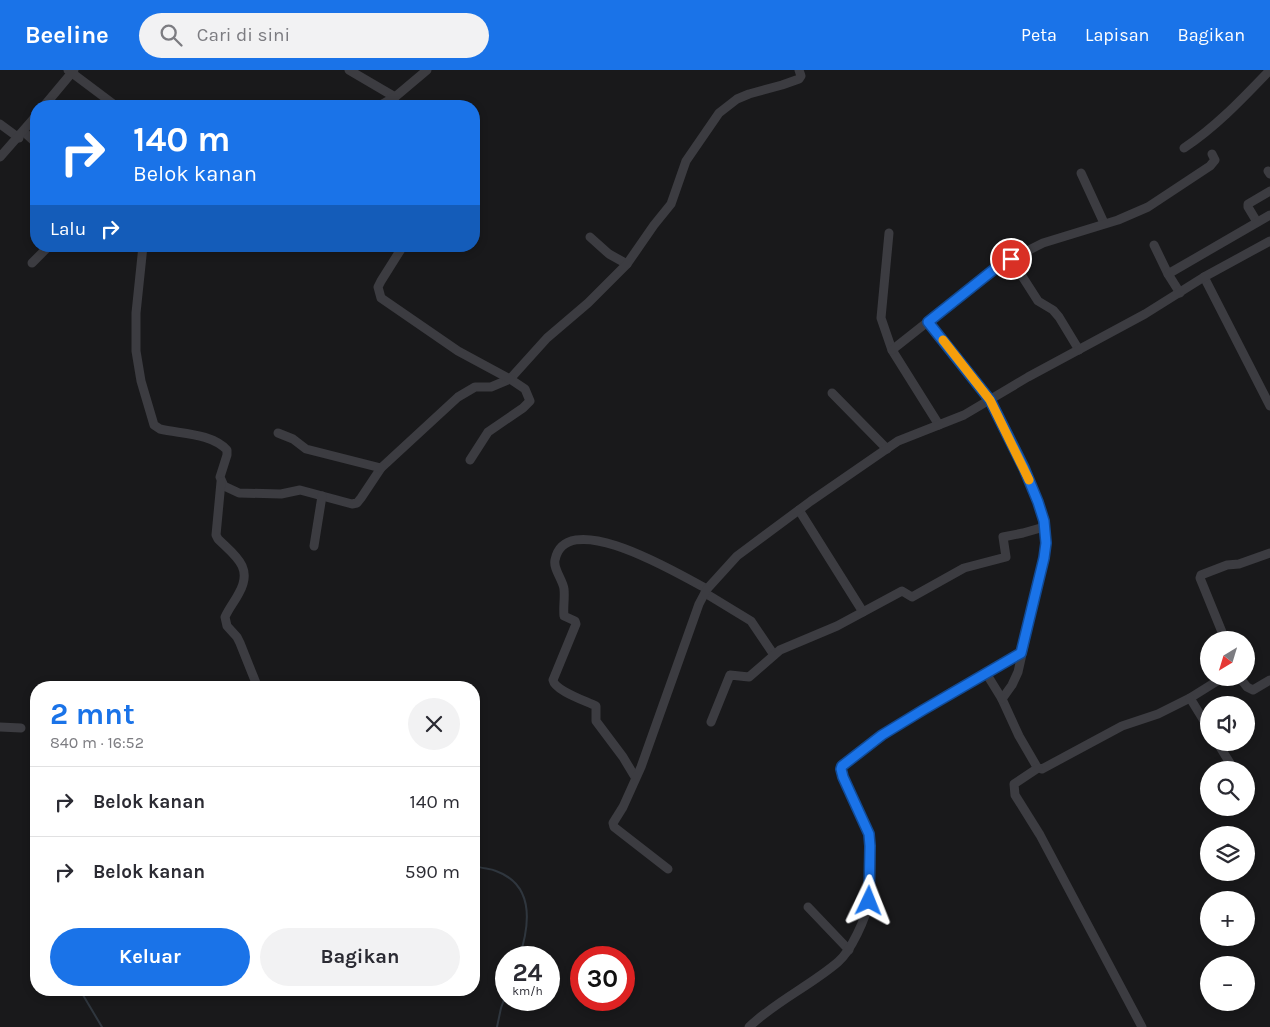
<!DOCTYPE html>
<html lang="id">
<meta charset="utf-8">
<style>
body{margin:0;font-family:Karla,sans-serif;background:#f2f2f3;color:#2b2b33;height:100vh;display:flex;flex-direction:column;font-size:19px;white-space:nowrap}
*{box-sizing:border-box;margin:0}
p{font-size:16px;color:#7c7c81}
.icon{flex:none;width:28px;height:28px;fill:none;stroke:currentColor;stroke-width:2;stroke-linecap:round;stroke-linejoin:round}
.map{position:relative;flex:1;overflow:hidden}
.sheet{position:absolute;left:30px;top:611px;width:450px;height:315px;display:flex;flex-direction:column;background:#fff;border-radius:20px;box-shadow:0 2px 8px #0003}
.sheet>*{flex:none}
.top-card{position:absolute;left:30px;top:30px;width:450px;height:152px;border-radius:20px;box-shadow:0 2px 8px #0003;background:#1a73e8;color:#fff;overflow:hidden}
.needle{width:32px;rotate:218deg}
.controls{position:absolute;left:1200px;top:561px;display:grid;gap:10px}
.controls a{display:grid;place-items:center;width:55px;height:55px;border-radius:50%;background:#fff;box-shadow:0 2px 8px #0003;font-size:25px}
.speed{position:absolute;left:495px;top:876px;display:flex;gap:10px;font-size:25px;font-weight:700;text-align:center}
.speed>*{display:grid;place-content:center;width:65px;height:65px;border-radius:50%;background:#fff;box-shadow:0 2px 8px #0003;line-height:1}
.speed small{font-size:12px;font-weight:400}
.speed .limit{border:8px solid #d22;background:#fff;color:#111}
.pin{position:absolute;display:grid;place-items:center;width:42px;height:42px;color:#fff;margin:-21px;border:2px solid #fff;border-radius:50%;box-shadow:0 1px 5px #0007}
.me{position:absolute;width:55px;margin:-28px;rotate:2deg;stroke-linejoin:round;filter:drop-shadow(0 0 4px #0008)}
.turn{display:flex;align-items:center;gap:18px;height:105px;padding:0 20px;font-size:22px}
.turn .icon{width:65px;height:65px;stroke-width:2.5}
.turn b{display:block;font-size:35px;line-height:42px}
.then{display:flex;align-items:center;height:48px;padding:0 20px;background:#0003;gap:10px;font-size:19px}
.round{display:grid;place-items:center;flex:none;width:52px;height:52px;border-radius:26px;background:#f2f2f3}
.headline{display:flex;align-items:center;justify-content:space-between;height:85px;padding:0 20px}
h1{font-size:30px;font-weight:700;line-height:38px;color:#1a73e8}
.primary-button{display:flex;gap:10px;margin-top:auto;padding:10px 20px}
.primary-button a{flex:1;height:58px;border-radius:30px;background:#1a73e8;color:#fff;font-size:20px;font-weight:700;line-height:58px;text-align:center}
.primary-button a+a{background:#f2f2f3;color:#2b2b33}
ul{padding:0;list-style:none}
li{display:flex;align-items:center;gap:15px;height:70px;padding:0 20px;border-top:1px solid #e1e1e2}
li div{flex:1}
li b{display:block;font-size:19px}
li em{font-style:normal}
header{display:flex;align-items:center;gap:30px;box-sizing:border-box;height:70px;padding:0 25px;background:#1a73e8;color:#fff}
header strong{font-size:24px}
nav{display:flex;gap:28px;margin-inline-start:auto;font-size:18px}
.search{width:350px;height:45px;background:#f2f2f3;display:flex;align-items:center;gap:12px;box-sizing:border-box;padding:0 18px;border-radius:28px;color:#7c7c81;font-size:19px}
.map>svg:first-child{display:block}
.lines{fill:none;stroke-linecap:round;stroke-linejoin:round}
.stream{stroke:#2f363e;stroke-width:2}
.minor{stroke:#3c3c41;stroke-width:9}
.route-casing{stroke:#114b97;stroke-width:12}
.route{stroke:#1a73e8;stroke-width:9}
.slow{stroke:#f59e0b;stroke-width:9}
</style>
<header>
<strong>Beeline</strong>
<div class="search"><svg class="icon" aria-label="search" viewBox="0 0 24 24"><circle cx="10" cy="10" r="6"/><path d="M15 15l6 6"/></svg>Cari di sini</div>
<nav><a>Peta</a><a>Lapisan</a><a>Bagikan</a></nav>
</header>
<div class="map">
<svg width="1270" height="957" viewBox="0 0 1270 957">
<rect width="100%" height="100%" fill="#19191b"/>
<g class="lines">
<!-- stream -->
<g class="stream">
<polyline points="36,789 33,802 36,812"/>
<path d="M 474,795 C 481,799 489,798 496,801 C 535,815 530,855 519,888"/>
<polyline points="80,920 102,957"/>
<polyline points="497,957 501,938 506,924"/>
</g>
<!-- minor -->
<g class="minor">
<polyline points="68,0 116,36"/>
<polyline points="349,0 395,27"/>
<polyline points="44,36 74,0"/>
<polyline points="379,36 395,27 427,0"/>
<polyline points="0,54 19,68"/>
<polyline points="24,62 36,73"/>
<path d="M 1184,78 C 1217,56 1243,28 1270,0"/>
<polyline points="0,87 36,46"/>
<polyline points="1268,101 1270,104"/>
<polyline points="1081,103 1104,153"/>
<polyline points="1257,152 1248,137 1248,134 1270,121"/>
<polyline points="889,163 881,248 892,280 939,355"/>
<polyline points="590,167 609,184 627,194"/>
<polyline points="1154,175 1168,204"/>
<path d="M 143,176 L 136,243 L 136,281 L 141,311 L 154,355 L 160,359 C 181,364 211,363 227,380 L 227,385 L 220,407 L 224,416 L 239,423 L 281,424 L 300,420 L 352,434 L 357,433 L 361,428 L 381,398 L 458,327 L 475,317 L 491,317 L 510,309 L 547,268 L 588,233 L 627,194 L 654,155 L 671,134 L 686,91 L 719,43 L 737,29 L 749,24 L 782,15 L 799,9 L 801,6 L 799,0"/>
<polyline points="403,176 381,211 378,217 381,228 458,281 510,309 525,319 530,331 523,338 488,362 470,390"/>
<polyline points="1011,189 1038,231 1053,240 1059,247 1079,280"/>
<polyline points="32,193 49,176"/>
<polyline points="1204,207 1270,336"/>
<polyline points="1180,223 1168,204 1270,145"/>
<polyline points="928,252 990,330 1024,398 1038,432 1043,451 1046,473 1044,487 1018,602 1012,615 1002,629 1019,666 1037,697 1042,699 1122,656 1158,644 1190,628 1222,608"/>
<polyline points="892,280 997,197 1011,189 1043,173 1118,150 1148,137 1210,96 1215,90 1212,84"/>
<polyline points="832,323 887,379"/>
<polyline points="278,363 293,369 306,379 381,398"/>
<path d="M 221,412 L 216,465 L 218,469 C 234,485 254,497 239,523 C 235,531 229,538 225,547 L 227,556 L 237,567 L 240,573 L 258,618"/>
<polyline points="799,440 863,542"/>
<polyline points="314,476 322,426"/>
<polyline points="705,523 751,551 774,585"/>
<polyline points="1222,562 1200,508 1201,505 1227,495 1239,494 1270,483"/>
<polyline points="986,603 1002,629"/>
<polyline points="1240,608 1247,617 1253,620 1270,610"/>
<polyline points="1190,628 1209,659"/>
<polyline points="711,652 730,605 749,607 780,580 837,556 902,521 912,527 964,498 1006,487 1003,467 1023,463 1044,457"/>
<polyline points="0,657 21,658"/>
<polyline points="1217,672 1233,698"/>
<polyline points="1038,698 1014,714 1015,725 1040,765 1142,957"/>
<path d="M 635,707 L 623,687 L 596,651 L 596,636 C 586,631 555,621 553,610 L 576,554 L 575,551 L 564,546 C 563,537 565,528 564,519 C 563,510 553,499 555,490 C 566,435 682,506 707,519"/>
<polyline points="668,799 614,757 613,753 623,737 641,697 699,534 707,519 737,486 811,431 898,371 964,345 1028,307 1145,244 1204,207 1270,171"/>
<polyline points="808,837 849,880"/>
<path d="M 749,957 C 776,931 810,916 838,892 C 851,881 866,848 869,831 C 871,817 872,776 868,763 C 862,744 852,725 843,707 L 841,699 L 843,694 L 882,665 L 950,623 L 1021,583"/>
</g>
</g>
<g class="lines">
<!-- route casing -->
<g class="route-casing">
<polyline id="route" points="869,831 870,776 869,764 843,707 841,699 842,696 882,665 923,640 1021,583 1044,488 1046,473 1044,451 1038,432 1024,398 990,330 928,252 997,197 1011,189"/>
</g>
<!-- route -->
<use href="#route" class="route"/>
<!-- slow -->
<polyline class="slow" points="943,270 990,330 1029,410"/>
</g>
</svg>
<div class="controls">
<a><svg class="needle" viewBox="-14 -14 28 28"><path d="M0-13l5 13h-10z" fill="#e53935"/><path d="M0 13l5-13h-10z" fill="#7c7c81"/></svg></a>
<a><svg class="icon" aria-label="sound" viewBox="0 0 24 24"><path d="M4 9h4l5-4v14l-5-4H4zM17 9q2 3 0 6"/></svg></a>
<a><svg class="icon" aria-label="search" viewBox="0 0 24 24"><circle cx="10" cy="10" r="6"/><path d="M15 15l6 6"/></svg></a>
<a><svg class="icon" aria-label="layers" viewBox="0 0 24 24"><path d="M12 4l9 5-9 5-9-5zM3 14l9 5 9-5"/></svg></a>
<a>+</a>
<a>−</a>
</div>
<div class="speed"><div>24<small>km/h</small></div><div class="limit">30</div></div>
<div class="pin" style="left:1011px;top:189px;background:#d93025"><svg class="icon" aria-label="arrive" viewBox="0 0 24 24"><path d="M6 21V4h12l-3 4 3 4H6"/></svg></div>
<svg class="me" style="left:869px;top:831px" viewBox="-20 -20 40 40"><path d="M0-17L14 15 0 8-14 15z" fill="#1a73e8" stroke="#fff" stroke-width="4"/></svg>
<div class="top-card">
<div class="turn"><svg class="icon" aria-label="right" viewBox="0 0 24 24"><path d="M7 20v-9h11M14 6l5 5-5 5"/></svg><div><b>140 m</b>Belok kanan</div></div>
<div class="then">Lalu<svg class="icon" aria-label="right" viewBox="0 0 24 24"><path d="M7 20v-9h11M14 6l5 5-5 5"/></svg></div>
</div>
<section class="sheet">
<div class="headline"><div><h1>2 mnt</h1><p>840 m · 16:52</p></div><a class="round"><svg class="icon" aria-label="close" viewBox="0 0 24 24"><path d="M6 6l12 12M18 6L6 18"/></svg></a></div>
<ul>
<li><svg class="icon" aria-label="right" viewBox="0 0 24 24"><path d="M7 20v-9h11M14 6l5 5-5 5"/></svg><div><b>Belok kanan</b></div><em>140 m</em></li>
<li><svg class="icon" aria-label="right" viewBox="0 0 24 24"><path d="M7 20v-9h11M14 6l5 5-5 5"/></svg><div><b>Belok kanan</b></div><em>590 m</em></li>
</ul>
<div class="primary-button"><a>Keluar</a><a>Bagikan</a></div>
</section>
</div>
